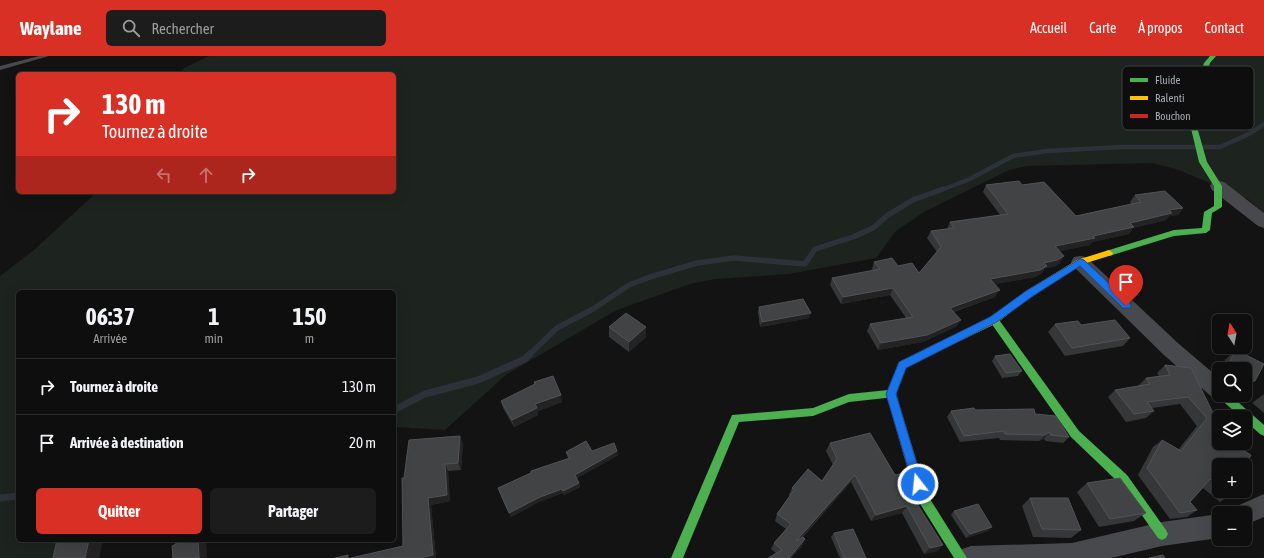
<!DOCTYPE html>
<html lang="fr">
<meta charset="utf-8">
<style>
body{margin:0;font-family:"Asap Condensed",sans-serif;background:#1c1c1d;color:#f1f3f6;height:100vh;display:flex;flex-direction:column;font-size:15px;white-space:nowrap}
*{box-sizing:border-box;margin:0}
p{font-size:13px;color:#9b9c9e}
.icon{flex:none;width:22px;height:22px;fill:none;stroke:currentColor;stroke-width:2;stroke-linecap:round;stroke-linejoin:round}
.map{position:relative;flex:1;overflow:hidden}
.side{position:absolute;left:16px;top:234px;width:380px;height:252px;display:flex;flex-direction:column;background:#0e0e0f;border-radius:6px;box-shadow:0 4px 16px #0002,0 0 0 1px #2e2e2f}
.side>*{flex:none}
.hud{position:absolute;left:16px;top:16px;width:380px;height:122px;border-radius:6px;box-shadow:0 4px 16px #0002,0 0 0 1px #2e2e2f;background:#d93025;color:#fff;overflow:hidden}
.needle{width:26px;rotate:349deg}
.fabs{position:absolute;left:1212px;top:258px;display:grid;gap:8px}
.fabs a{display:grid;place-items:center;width:40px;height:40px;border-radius:6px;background:#0e0e0f;box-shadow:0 4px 16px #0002,0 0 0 1px #2e2e2f;font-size:20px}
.pin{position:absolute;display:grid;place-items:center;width:34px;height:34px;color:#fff;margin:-41px -17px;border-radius:50% 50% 50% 0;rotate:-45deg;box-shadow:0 0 4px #0007}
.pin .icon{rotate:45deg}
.me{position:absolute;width:44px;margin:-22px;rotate:344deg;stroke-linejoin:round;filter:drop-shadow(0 0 3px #0008)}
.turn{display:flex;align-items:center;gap:14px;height:84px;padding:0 20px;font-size:18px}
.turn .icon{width:52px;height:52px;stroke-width:2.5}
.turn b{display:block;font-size:28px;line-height:34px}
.lanes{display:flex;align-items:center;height:38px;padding:0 20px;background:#0003;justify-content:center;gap:20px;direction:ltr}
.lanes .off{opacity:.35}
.eta{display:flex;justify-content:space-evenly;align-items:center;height:68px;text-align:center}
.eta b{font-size:24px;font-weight:700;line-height:28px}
.action{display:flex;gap:8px;margin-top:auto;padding:8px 20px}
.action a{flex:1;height:46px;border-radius:6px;background:#d93025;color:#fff;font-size:16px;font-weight:700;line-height:46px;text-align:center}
.action a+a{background:#1c1c1d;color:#f1f3f6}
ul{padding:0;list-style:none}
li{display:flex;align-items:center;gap:12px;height:56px;padding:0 20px;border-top:1px solid #2e2e2f}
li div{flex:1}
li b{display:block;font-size:15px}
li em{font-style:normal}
header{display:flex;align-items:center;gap:24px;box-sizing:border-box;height:56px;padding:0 20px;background:#d93025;color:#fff}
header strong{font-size:19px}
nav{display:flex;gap:22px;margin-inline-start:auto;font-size:14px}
.search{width:280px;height:36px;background:#1c1c1d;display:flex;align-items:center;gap:10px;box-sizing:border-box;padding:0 14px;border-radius:6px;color:#9b9c9e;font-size:15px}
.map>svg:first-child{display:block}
.green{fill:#1d231e}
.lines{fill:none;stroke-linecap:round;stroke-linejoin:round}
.stream-far2{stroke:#2c3237;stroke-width:4.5}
.stream-far1{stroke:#2c3237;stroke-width:5.5}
.stream{stroke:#2c3237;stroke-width:7}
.lane{fill:#48494c;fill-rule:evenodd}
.street{fill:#48494c;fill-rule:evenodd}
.fast{fill:#4caf50;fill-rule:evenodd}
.slow{fill:#ffc107;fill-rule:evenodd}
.jam{fill:#c62828;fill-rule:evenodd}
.wall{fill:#363738}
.shaded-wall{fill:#232324}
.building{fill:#424345;stroke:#525357}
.route{fill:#1a73e8;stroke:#114b97}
.key{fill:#0e0e0f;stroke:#3c3d40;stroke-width:1}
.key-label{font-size:11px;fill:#a6aab3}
</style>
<header>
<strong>Waylane</strong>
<div class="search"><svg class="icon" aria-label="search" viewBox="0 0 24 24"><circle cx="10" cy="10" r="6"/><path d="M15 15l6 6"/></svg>Rechercher</div>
<nav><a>Accueil</a><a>Carte</a><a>À propos</a><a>Contact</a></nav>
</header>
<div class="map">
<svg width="1264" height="502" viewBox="0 0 1264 502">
<rect width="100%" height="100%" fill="#131314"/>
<!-- green -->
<polygon class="green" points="209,0 1264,0 1264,157 1248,143 1176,113 1152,107 1027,110 1009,114 924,156 896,175 876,202 789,218 715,223 690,228 617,254 507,318 445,374 394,371 394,236 18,236 18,484 71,484 57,502 0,502 0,220 34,194 97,136 394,136 394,18 180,18 184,12"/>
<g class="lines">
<!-- stream-far2 -->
<polyline class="stream-far2" points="941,134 970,123 1013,100 1047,95 1121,91 1220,91 1249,78 1264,68"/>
<!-- stream-far1 -->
<polyline class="stream-far1" points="529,299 557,272 593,253 629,229 650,221 697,207 734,202 805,208 815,193 853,181 873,172 888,159 913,144 943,133"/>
<!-- stream -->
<g class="stream">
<polyline points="394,354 425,338 478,324 525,303 530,298"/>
<polyline points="0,442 18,440"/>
</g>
<!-- lane -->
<polygon class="lane" points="39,0 49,0 0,14 0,10"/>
<!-- street -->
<g class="street">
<polygon points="1218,125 1224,126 1264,157 1264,172 1258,170 1212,134 1210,130 1212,126"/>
<polygon points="1080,200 1086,201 1179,288 1219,322 1219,339 1228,339 1226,341 1219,344 1212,341 1165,300 1074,211 1071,206 1074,201"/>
<polygon points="1264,438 1264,461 1245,469 1245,457 1234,457 1237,450"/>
<polygon points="1219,458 1219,482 1162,490 1111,502 959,502 962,493 971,490 1072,487 1162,466"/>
</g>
<!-- fast -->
<g class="fast">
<polygon points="1210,0 1216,0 1210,7 1204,24 1195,64 1207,106 1222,130 1222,151 1212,157 1210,174 1206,177 1174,180 1109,200 1106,199 1105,197 1106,195 1174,174 1202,172 1204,156 1214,150 1214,130 1199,106 1189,64 1198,24 1204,7"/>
<polygon points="994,260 997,261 1079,375 1127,419 1166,474 1168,478 1166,482 1162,484 1158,482 1119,427 1071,381 991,267 989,264 991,261"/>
<polygon points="928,292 931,293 933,296 931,299 906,312 895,341 849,346 813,360 739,366 683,502 671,502 732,359 813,352 849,338 888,334 899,306"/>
<polygon points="1219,337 1219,339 1230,339 1264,369 1264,380 1260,378 1245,365 1245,361 1241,361 1219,342 1218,339"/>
<polygon points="921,434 925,435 967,502 954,502 917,443 915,439 917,435"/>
</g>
<!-- slow -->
<polygon class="slow" points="1109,194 1113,197 1112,199 1083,208 1032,239 997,267 931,299 925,299 923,296 925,293 991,261 1026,235 1077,204"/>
<!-- jam -->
<polygon class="jam" points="891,334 895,335 896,338 927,439 925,443 921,444 917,443 915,439 886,338 887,335"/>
</g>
<!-- wall -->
<g class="wall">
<polygon points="986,129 1022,129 1076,160 1131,148 1130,146 1135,139 1183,152 1178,159 1169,160 1166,164 1133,172 1129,178 1092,186 1090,189 1060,195 1060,207 1053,211 1045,212 1042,217 1035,221 994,228 995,241 954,256 957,270 923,286 878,294 867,275 870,268 906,262 890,239 841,248 830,229 832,222 873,215 872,213 874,206 898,210 919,217 937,196 927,182 931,175 947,173 950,166 1000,159 983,136"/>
<polygon points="759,251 809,262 760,271 758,256"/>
<polygon points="1055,268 1081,269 1130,282 1123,290 1065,300 1048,276"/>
<polygon points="1219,270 1219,284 1212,281"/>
<polygon points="609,271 646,281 629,296 609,281"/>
<polygon points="1232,291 1238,291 1236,293"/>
<polygon points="1236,294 1255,325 1245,333 1245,313 1220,313 1225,304"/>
<polygon points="995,300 1022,315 1018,320 1002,322 992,305"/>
<polygon points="1165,309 1215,361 1219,409 1219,435 1236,435 1220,446 1203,432 1190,446 1197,454 1187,461 1170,463 1138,419 1153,391 1162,384 1178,394 1197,370 1180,348 1152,352 1154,355 1146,362 1126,366 1108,341 1115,334 1138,330 1146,322 1159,320 1157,317"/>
<polygon points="534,326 562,346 538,355 538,359 514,371 503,352 501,345 534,329"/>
<polygon points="1264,338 1264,357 1252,347"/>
<polygon points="975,354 1035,358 1069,381 1063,387 1046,385 1044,383 1039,385 1000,384 999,382 960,386 947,361 951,355"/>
<polygon points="463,387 461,414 448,415 450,445 431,449 436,502 351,502 403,490 404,422"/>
<polygon points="830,387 895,419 916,446 938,495 924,498 902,457 871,465 851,426 802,482 805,483 802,490 791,502 768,502 776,497 771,493 774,487 786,473 775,465 777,458 790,440 789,439 792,432 822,425 833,409 826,395"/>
<polygon points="592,395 618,399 577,422 579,427 580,431 564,439 563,437 541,445 511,461 498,432 569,403 567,400 566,396"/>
<polygon points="1087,427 1146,457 1134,465 1099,471 1077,436"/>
<polygon points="1030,442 1081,474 1071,482 1033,481 1022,450"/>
<polygon points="954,455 988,475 966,482 951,459"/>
<polygon points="834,477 866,502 840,502 831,481"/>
</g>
<!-- shaded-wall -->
<g class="shaded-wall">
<polygon points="1183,152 1178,159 1169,160 1166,164 1133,172 1129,178 1092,186 1090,189 1051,197 1055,190 1093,180 1130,167 1169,154"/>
<polygon points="1064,200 1060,207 1053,211 1045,212 1042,217 1035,221 986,230 990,223"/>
<polygon points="893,232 890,239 841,248 843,241"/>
<polygon points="1000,234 995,241 946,258 950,252"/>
<polygon points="811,257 809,262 760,271 762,266"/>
<polygon points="961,264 957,270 923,286 878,294 881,287"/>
<polygon points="646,271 646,281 629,296 629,286"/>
<polygon points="561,339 562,346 538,355 538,359 514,371 512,364 535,348"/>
<polygon points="1049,376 1044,383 1039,385 1045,379"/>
<polygon points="460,380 463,387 461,414 458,407"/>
<polygon points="617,395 618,399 576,423 575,419"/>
<polygon points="445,408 448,415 450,445 431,449 436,502 420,502 428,442"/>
<polygon points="855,419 851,426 793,491 796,485"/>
<polygon points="579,427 580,431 564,439 563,435"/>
<polygon points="562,433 563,437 541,445 511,461 509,457 540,441"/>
<polygon points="907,450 902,457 871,465 876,459"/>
<polygon points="992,471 988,475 966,482 970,478"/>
<polygon points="805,483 802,490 791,502 789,502"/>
<polygon points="89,484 103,484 99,502 85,502"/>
<polygon points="198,484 206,484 207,502 199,502"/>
<polygon points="943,489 938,495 924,498 930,492"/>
</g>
<!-- building -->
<g class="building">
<polygon points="1019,125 1022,129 1044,126 1076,160 1141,146 1135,139 1165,135 1183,152 1169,154 1172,157 1130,167 1134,171 1093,180 1095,182 1055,190 1064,200 1057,204 1044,207 1047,210 1040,214 990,223 1000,234 950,252 961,264 927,279 881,287 870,268 913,261 893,232 843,241 832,222 880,213 874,206 892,202 898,210 912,207 919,217 941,191 931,175 954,172 950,166 1008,158 986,129"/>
<polygon points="803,243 811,257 762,266 759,251"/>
<polygon points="626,257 646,271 629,286 609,271"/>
<polygon points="1227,261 1236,265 1225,265"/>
<polygon points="1115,264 1130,282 1072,292 1055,268 1078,265 1081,269"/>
<polygon points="1245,270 1251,273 1245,282"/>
<polygon points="1236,294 1264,308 1255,325 1245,320 1245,313 1232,313 1228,309"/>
<polygon points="1010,298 1022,315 1006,317 995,300"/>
<polygon points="1165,309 1191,312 1215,361 1219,364 1219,387 1234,387 1233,388 1251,399 1245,410 1245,409 1219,409 1219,430 1210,423 1190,446 1197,454 1180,457 1147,412 1162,384 1181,395 1207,362 1188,341 1147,346 1154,355 1134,358 1115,334 1150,328 1146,322 1170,319"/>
<polygon points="553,320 561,339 535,348 537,352 512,364 501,345 535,328 534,326"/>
<polygon points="974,352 975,354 1034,353 1035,358 1056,360 1069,381 1051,379 1049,376 1045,379 1005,378 1004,375 964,380 951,355"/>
<polygon points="870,377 895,419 906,417 916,446 943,489 930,492 907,450 876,459 855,419 796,485 803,481 805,483 789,502 768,502 782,494 774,487 791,468 777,458 794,434 792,432 808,413 822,425 837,403 830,387"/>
<polygon points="460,380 458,407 445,408 447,439 428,442 433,499 420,502 351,502 403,490 402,422 404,422 409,384"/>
<polygon points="586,385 592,395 614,387 617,395 575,419 579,427 563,435 562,433 540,441 509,457 498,432 531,417 531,415 570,402 566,396"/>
<polygon points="1120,422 1146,457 1110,463 1087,427"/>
<polygon points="1225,435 1236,435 1230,440"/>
<polygon points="1030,442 1068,442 1081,474 1042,473"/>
<polygon points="978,448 992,471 970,478 954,455"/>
<polygon points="853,473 866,502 844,502 834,477"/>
<polygon points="57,484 89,484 85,502 53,502"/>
<polygon points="176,484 198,484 199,502 173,502 172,490 176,488"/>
<polygon points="348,499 348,502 335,502"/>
<polygon points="1163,499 1165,502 1149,502"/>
</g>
<!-- route -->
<polygon class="route" points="1080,203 1084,204 1130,247 1131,250 1130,252 1123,252 1080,210 1033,240 997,266 906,312 896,338 923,428 921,432 918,433 914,432 886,338 899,306 990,261 1026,235"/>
<!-- legend -->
<rect x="1122" y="10" width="132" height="64" rx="6" class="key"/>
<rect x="1130" y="22" width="18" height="4" fill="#4caf50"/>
<rect x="1130" y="40" width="18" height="4" fill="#ffc107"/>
<rect x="1130" y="58" width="18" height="4" fill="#c62828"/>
<g class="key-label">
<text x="1155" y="28">Fluide</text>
<text x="1155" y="46">Ralenti</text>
<text x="1155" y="64">Bouchon</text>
</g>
</svg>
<div class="fabs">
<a><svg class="needle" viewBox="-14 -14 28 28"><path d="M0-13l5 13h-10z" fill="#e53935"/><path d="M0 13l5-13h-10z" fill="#9b9c9e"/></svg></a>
<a><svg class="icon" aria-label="search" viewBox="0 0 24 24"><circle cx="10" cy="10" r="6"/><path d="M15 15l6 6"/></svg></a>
<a><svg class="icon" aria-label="layers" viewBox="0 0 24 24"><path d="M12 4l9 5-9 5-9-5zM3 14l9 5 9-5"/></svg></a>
<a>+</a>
<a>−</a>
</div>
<div class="pin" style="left:1126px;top:250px;background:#d93025"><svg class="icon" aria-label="arrive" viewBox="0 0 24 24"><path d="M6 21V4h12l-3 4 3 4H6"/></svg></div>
<svg class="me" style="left:918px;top:428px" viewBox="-20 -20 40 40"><circle r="17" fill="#1a73e8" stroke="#fff" stroke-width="3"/><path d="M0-11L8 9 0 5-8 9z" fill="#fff"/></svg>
<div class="hud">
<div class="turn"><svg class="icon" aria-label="right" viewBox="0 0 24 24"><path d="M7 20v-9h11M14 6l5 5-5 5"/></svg><div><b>130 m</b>Tournez à droite</div></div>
<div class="lanes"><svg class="icon off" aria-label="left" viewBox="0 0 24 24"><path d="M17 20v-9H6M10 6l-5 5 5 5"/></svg><svg class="icon off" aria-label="ahead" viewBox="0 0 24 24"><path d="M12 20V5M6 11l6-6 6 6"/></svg><svg class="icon" aria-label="right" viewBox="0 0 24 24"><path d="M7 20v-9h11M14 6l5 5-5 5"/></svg></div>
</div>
<section class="side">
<div class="eta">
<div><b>06:37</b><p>Arrivée</p></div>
<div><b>1</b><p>min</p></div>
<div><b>150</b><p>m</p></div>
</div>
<ul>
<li><svg class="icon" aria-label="right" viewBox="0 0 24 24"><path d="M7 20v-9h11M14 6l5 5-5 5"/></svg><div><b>Tournez à droite</b></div><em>130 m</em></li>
<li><svg class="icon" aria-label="arrive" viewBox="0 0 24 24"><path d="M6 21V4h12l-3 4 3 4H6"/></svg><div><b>Arrivée à destination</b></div><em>20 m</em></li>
</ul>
<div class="action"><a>Quitter</a><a>Partager</a></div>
</section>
</div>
